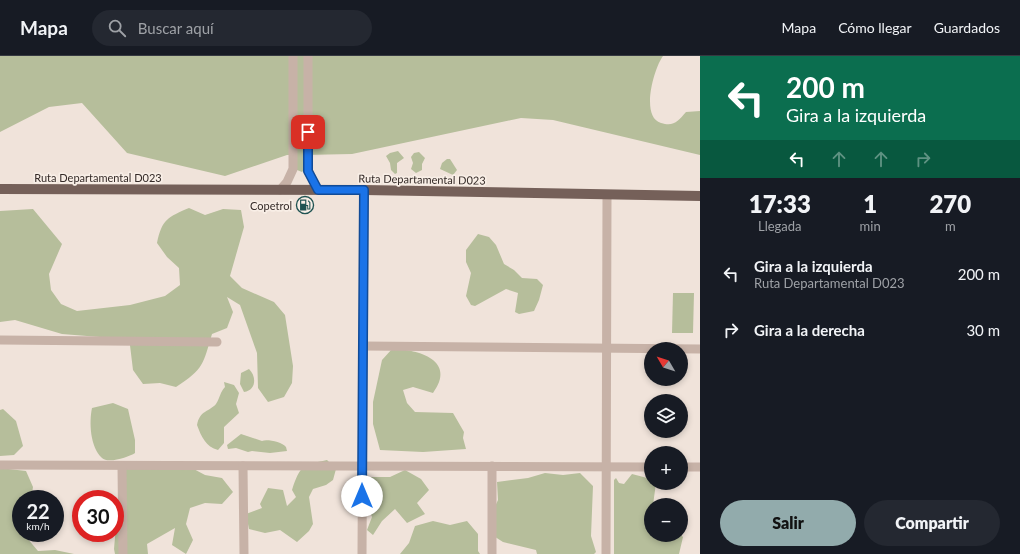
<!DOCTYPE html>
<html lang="es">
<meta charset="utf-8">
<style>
body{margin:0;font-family:Lato,sans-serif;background:#242831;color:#f1f3f6;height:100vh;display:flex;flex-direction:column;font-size:15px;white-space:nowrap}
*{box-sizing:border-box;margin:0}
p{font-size:13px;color:#9ea1a6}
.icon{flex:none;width:22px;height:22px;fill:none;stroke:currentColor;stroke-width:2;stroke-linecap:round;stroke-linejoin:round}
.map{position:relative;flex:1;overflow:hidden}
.drawer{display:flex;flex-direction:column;background:#171b24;width:320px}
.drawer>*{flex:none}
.hud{background:#0b6e4f;color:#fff;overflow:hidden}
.needle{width:26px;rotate:309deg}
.buttons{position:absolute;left:644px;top:286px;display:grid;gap:8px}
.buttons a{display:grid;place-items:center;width:44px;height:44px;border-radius:50%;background:#171b24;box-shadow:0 2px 6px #0003;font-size:20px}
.speed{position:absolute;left:12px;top:434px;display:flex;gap:8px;font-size:20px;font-weight:700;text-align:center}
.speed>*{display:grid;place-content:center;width:52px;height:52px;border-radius:50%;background:#171b24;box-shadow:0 2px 6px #0003;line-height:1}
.speed small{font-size:10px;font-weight:400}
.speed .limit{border:6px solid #d22;background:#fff;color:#111}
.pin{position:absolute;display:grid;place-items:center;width:34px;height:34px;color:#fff;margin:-17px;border-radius:8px;box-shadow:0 2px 6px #0006}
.me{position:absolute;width:44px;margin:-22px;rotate:0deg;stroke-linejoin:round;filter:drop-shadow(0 0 3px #0008)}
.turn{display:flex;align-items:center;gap:14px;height:84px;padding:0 20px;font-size:18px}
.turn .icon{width:52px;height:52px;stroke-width:2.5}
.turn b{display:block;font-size:28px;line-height:34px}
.lanes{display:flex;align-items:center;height:38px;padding:0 20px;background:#0003;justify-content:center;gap:20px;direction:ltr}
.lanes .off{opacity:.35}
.eta{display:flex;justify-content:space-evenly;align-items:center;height:68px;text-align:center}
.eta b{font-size:24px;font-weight:800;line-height:28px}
.cta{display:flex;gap:8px;margin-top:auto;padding:8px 20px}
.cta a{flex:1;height:46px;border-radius:24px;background:#92abac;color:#111;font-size:16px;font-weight:800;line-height:46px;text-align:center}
.cta a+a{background:#242831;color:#f1f3f6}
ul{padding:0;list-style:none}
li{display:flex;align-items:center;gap:12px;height:56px;padding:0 20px}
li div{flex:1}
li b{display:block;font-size:15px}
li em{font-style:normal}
header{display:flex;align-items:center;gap:24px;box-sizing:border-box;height:56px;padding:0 20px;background:#171b24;border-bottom:1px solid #363941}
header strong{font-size:19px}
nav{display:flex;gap:22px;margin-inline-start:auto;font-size:14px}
.search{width:280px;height:36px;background:#242831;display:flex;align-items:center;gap:10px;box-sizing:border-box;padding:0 14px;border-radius:22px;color:#9ea1a6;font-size:15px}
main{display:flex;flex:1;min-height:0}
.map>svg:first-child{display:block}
.green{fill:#b6be9b}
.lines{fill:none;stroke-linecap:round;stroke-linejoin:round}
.minor{stroke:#c7b2a7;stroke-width:9}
.primary{stroke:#756059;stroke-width:10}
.route-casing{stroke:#114b97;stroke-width:10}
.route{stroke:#1a73e8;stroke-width:7}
.labels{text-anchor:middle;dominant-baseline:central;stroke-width:3.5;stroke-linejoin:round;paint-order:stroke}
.street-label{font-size:11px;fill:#342a27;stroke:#f8eee6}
.poi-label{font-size:11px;fill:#342a27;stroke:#f8eee6;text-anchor:end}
</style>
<header>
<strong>Mapa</strong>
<div class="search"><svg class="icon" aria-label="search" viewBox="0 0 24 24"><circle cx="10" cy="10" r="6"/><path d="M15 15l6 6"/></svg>Buscar aquí</div>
<nav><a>Mapa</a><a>Cómo llegar</a><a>Guardados</a></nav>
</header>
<main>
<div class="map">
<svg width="700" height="498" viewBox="0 0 700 498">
<rect width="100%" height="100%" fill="#f0e3da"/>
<!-- green -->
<g class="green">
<path d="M 0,0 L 663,0 C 654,12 640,61 661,67 C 674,71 678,65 686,56 L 700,55 L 700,99 L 553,64 L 521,62 L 352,98 L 304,99 L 304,114 L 302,116 L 297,114 L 297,99 L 287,99 L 225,120 L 127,97 L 82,47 L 49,51 L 0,76 Z"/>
<polygon points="398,95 404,102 397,107 397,117 395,118 391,114 390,107 386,100 390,97"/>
<polygon points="419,96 425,102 422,108 422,114 416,117 411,113 413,107 411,101 414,97"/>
<polygon points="447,103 450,103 457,114 453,119 440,113 442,107"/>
<path d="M 189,152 L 205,159 L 223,153 L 241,154 L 244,171 L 230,220 L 242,232 L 274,246 L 285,259 L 293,310 L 292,327 L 284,341 L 268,346 L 258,332 L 257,297 L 240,249 L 227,241 L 233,256 L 227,272 L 212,278 C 203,308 204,313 176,331 L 160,327 L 143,328 L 133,314 L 129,281 L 112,282 L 62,278 L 15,264 L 0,266 L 0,155 L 33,153 L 62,188 L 49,218 L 51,234 L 61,248 L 77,255 L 130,249 L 165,240 L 180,229 L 179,212 L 167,201 L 157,187 C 162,163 168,161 189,152 Z"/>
<polygon points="478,178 489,181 496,189 504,208 514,214 522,222 537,223 543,229 539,244 534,255 519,258 515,256 518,237 506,233 475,250 471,249 466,240 471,217 466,206 466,194"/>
<polygon points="673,237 694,237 693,277 672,277"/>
<path d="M 392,293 C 419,293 457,305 433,337 L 413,331 L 403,334 L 407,347 L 415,356 L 453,357 L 464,376 L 463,382 L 466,393 L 423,396 L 380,394 L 373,368 L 373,346 L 382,304 Z"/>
<path d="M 249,313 C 257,321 256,334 244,336 L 240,328 L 241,317 Z"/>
<path d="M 224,326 L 234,329 L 239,337 L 236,348 L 239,357 L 224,371 L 224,387 L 218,394 C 206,391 201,380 197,369 C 200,354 209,356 216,348 C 220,342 220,336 225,331 Z"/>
<path d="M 113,347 L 128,353 L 135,384 L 135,397 C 129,401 108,408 102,402 C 90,391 89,366 92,352 Z"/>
<polygon points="3,353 16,365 23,390 14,399 0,400 0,354"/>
<path d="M 241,378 L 262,385 C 267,383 282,386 286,391 L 287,395 L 270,397 L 252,395 L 248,396 L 236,392 L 228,393 L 227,389 Z"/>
<path d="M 327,404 L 336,413 L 333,424 L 326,429 L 313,433 L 309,441 L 313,468 L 309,475 L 297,486 L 280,474 L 265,477 L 249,473 L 246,458 L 262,452 L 260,448 L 268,432 L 283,434 L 287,450 L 296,441 L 292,434 C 300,409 303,409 327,404 Z"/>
<polygon points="134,407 190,411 205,419 222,422 233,436 222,448 205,447 190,452 186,468 193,484 186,498 172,489 175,472 147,488 148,498 115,498 114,493 117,458 120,453 120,418"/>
<polygon points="0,412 26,415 33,431 31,443 21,443 21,477 27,477 27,482 38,495 55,494 74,498 0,498"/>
<polygon points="405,414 421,423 429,434 417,447 425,458 407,467 395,453 382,465 373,479 367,474 372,461 364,439 371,421 390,421"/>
<polygon points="545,417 563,419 580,417 593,430 591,480 596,496 594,498 537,498 536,494 503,486 489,477 491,459 498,444 497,426 528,422"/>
<polygon points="632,418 651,423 651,427 656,427 653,449 651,449 651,479 681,479 683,481 679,498 614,498 614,424 616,422 619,427 624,428"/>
<polygon points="433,465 450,469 467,465 478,478 478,495 480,498 400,498 409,487 415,470"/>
</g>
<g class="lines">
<!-- minor -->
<g class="minor">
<polyline points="308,0 308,115 318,134"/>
<polyline points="280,134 287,126 293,113 293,0"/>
<polyline points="0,284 217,286"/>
<polyline points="363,290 700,293"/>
<polyline points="0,409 651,411"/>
<polyline points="122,410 123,498"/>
<polyline points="243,410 244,498"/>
<polyline points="492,410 492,498"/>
<polyline points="681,411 700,411"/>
<polyline points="362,498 364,134"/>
<polyline points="606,498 607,139"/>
</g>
<!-- primary -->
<polyline class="primary" points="0,133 364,134 700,140"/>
</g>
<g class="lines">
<!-- route casing -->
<g class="route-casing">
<polyline id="route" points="308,76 308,115 318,134 364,134 362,440"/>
</g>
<!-- route -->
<use href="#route" class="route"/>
</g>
<!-- icons -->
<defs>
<g id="fuel-ring" transform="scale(0.9)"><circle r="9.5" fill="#f8eee6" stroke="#1f5352" stroke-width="1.5"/><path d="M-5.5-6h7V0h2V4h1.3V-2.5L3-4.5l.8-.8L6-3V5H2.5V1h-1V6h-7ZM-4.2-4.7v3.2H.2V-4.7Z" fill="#1f5352"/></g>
</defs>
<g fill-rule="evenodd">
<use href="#fuel-ring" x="305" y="149"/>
</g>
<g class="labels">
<!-- street labels -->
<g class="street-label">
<text x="98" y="121">Ruta Departamental D023</text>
<text transform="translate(422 123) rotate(1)">Ruta Departamental D023</text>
</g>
<!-- poi labels -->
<g class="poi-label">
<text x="292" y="149">Copetrol</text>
</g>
</g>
</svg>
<div class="buttons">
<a><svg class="needle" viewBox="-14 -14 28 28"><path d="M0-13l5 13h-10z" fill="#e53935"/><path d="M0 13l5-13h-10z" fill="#9ea1a6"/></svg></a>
<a><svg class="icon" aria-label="layers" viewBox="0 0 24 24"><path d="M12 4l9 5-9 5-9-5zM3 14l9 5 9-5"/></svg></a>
<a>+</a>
<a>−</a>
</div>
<div class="speed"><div>22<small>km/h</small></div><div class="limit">30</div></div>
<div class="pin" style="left:308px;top:76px;background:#d93025"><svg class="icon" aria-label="arrive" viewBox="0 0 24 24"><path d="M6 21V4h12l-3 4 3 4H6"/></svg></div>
<svg class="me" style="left:362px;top:440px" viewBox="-20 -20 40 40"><circle r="19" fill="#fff"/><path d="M0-13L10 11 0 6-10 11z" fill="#1a73e8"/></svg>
</div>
<section class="drawer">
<div class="hud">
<div class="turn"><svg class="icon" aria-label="left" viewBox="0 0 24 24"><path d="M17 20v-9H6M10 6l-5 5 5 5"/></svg><div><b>200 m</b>Gira a la izquierda</div></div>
<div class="lanes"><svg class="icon" aria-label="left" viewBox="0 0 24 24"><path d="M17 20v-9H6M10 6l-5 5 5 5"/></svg><svg class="icon off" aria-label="ahead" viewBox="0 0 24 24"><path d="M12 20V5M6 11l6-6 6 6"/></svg><svg class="icon off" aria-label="ahead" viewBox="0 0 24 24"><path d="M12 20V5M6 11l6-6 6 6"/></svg><svg class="icon off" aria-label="right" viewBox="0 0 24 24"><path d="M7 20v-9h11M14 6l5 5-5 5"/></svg></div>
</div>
<div class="eta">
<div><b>17:33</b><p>Llegada</p></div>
<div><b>1</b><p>min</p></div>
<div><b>270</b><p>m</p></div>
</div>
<ul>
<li><svg class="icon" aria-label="left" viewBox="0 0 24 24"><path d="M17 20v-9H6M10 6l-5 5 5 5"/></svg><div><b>Gira a la izquierda</b><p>Ruta Departamental D023</p></div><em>200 m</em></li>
<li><svg class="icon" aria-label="right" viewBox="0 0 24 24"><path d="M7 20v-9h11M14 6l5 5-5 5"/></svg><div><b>Gira a la derecha</b></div><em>30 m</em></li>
</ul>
<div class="cta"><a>Salir</a><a>Compartir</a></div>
</section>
</main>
